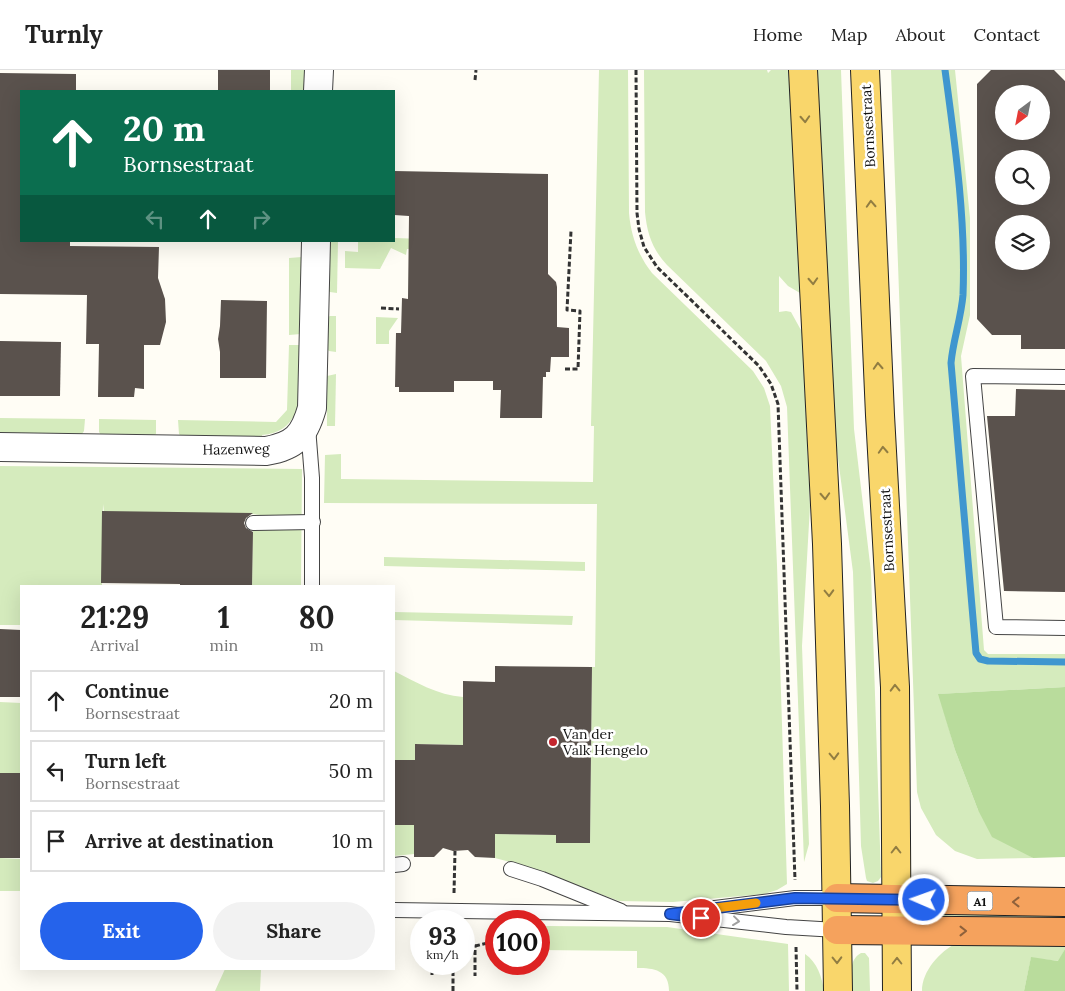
<!DOCTYPE html>
<style>
body{margin:0;font-family:Lora,serif;background:#f2f2f2;color:#222;height:100vh;display:flex;flex-direction:column;font-size:19px;white-space:nowrap}
*{box-sizing:border-box;margin:0}
p{font-size:16px;color:#767676}
.icon{flex:none;width:28px;height:28px;fill:none;stroke:currentColor;stroke-width:2;stroke-linecap:round;stroke-linejoin:round}
.map{position:relative;flex:1;overflow:hidden}
.drawer{position:absolute;left:20px;top:515px;width:375px;height:385px;display:flex;flex-direction:column;background:#fff;border-radius:0px;box-shadow:0 5px 20px #0002}
.drawer>*{flex:none}
.banner{position:absolute;left:20px;top:20px;width:375px;height:152px;border-radius:0px;box-shadow:0 5px 20px #0002;background:#0b6e4f;color:#fff;overflow:hidden}
.needle{width:32px;rotate:212deg}
.buttons{position:absolute;left:995px;top:15px;display:grid;gap:10px}
.buttons a{display:grid;place-items:center;width:55px;height:55px;border-radius:50%;background:#fff;box-shadow:0 5px 20px #0002;font-size:25px}
.speed{position:absolute;left:410px;top:840px;display:flex;gap:10px;font-size:25px;font-weight:700;text-align:center}
.speed>*{display:grid;place-content:center;width:65px;height:65px;border-radius:50%;background:#fff;box-shadow:0 5px 20px #0002;line-height:1}
.speed small{font-size:12px;font-weight:400}
.speed .limit{border:8px solid #d22;background:#fff;color:#111}
.pin{position:absolute;display:grid;place-items:center;width:42px;height:42px;color:#fff;margin:-21px;border:2px solid #fff;border-radius:50%;box-shadow:0 1px 5px #0007}
.me{position:absolute;width:55px;margin:-28px;rotate:272deg;stroke-linejoin:round;filter:drop-shadow(0 0 4px #0008)}
.turn{display:flex;align-items:center;gap:18px;height:105px;padding:0 20px;font-size:22px}
.turn .icon{width:65px;height:65px;stroke-width:2.5}
.turn b{display:block;font-size:35px;line-height:42px}
.lanes{display:flex;align-items:center;height:48px;padding:0 20px;background:#0003;justify-content:center;gap:25px;direction:ltr}
.lanes .off{opacity:.35}
.eta{display:flex;justify-content:space-evenly;align-items:center;height:85px;text-align:center}
.eta b{font-size:30px;font-weight:700;line-height:35px}
.primary-button{display:flex;gap:10px;margin-top:auto;padding:10px 20px}
.primary-button a{flex:1;height:58px;border-radius:30px;background:#2563eb;color:#fff;font-size:20px;font-weight:700;line-height:58px;text-align:center}
.primary-button a+a{background:#f2f2f2;color:#222}
ul{padding:0;list-style:none}
li{display:flex;align-items:center;gap:15px;height:62px;margin:0 10px 8px;padding:0 10px;border:2px solid #e0e0e0;border-radius:0px}
li div{flex:1}
li b{display:block;font-size:19px}
li em{font-style:normal}
header{display:flex;align-items:center;gap:30px;box-sizing:border-box;height:70px;padding:0 25px;background:#fff;border-bottom:1px solid #e0e0e0}
header strong{font-size:24px}
nav{display:flex;gap:28px;margin-inline-start:auto;font-size:18px}
.map>svg:first-child{display:block}
.green{fill:#d5ebbd}
.forest{fill:#b9dc9c}
.lines{fill:none;stroke-linecap:round;stroke-linejoin:round}
.stream{stroke:#3f96cf;stroke-width:7}
.building{fill:#5a524d;fill-rule:evenodd}
.lane-casing{stroke:#444;stroke-width:16}
.street-casing{stroke:#444;stroke-width:30}
.primary-casing{stroke:#222;stroke-width:30}
.highway-casing{stroke:#222;stroke-width:30}
.path{stroke:#333;stroke-width:3;stroke-dasharray:5 2.5;stroke-linecap:butt}
.lane{stroke:#fff;stroke-width:14}
.street{stroke:#fff;stroke-width:28}
.primary{stroke:#f9d66b;stroke-width:28}
.highway{stroke:#f5a25d;stroke-width:28}
.oneway{stroke:#917d42}
.oneway2{stroke:#8e613b}
.oneway3{stroke:#a0a0a0}
.route-casing{stroke:#184099;stroke-width:12}
.route{stroke:#2563eb;stroke-width:9}
.slow{stroke:#f59e0b;stroke-width:9}
.poi-dot{fill:#c4262e;stroke:#fff;stroke-width:2}
.labels{text-anchor:middle;dominant-baseline:central;stroke-width:5;stroke-linejoin:round;paint-order:stroke}
.shield{fill:#fff;stroke:#585858;stroke-width:1}
.shield-label{font-size:12px;font-weight:bold;fill:#111}
.street-label{font-size:14px;fill:#111;stroke:#fff}
.poi-label{font-size:14px;fill:#111;stroke:#fff;text-anchor:start}
</style>
<header>
<strong>Turnly</strong>
<nav><a>Home</a><a>Map</a><a>About</a><a>Contact</a></nav>
</header>
<div class="map">
<svg width="1065" height="921" viewBox="0 0 1065 921">
<rect width="100%" height="100%" fill="#fffdf5"/>
<!-- green -->
<g class="green">
<polygon points="291,0 307,0 306,21 291,21"/>
<path d="M 599,0 L 628,0 L 629,143 C 631,166 638,185 652,203 L 753,301 L 764,318 L 770,336 L 777,495 L 787,814 L 777,820 L 764,824 L 673,832 L 619,831 L 521,795 L 495,788 L 495,764 L 556,765 L 556,773 L 590,773 L 592,597 L 595,597 L 597,434 L 324,433 L 325,385 L 341,384 L 341,409 L 593,412 L 594,356 L 591,356 Z"/>
<path d="M 644,0 L 767,0 L 768,3 L 771,0 L 789,0 L 800,223 L 788,216 L 779,206 L 779,242 L 786,241 L 791,242 L 802,262 L 810,436 L 802,576 L 809,774 L 804,792 L 787,337 L 781,316 L 766,291 L 667,195 C 652,179 647,163 645,142 Z"/>
<polygon points="816,0 841,0 854,359 871,502 881,807 878,811 873,813 867,811 866,808 861,776 853,502 834,358"/>
<polygon points="891,0 955,0 970,148 970,245 961,286 984,580 988,584 1065,584 1065,617 939,624 955,680 978,740 1024,782 1033,788 977,789 955,781 936,765 921,738 917,722"/>
<polygon points="394,168 425,169 426,179 407,179 406,185 391,178 380,199 345,198 345,181 358,182 358,171 394,171"/>
<polygon points="329,171 338,171 337,223 330,222 328,221"/>
<polygon points="302,187 301,264 289,265 289,188"/>
<polygon points="330,246 336,246 336,282 329,281 327,279 328,247"/>
<polygon points="376,247 398,248 389,261 389,274 376,274"/>
<path d="M 289,275 L 301,275 C 300,309 309,362 262,365 L 262,367 L 181,366 L 179,364 L 178,350 L 276,352 L 287,340 Z"/>
<polygon points="336,304 335,356 327,356 327,306"/>
<polygon points="0,348 85,349 84,361 82,364 0,363"/>
<polygon points="99,349 156,350 156,364 153,366 101,365 99,362"/>
<polygon points="0,396 302,399 301,516 252,516 253,445 260,444 104,442 103,434 102,516 21,516 21,555 0,555"/>
<polygon points="384,487 585,492 585,501 384,496"/>
<polygon points="394,542 573,546 572,555 394,550"/>
<path d="M 394,601 C 416,612 437,625 463,627 L 463,675 L 415,674 L 415,690 L 394,690 Z"/>
<polygon points="0,632 21,633 21,703 0,703"/>
<polygon points="394,755 414,755 414,784 394,786"/>
<polygon points="0,788 21,789 21,821 0,821"/>
<polygon points="920,843 1065,846 1065,855 920,852"/>
<path d="M 545,856 L 667,857 L 788,874 L 789,921 L 669,921 C 669,900 654,898 637,898 L 637,881 L 539,880 C 539,871 536,860 545,856 Z"/>
<path d="M 957,873 L 1065,873 L 1065,879 L 1059,891 L 1031,888 L 1024,921 L 922,921 C 922,901 940,881 957,873 Z"/>
<path d="M 861,883 L 865,883 L 869,888 L 870,921 L 851,921 C 851,908 848,890 861,883 Z"/>
<path d="M 805,884 C 817,892 822,907 824,921 L 805,921 Z"/>
<polygon points="225,899 261,899 260,921 215,921"/>
</g>
<!-- forest -->
<g class="forest">
<polygon points="1065,617 1065,787 1033,788 992,767 978,740 955,680 938,624"/>
<polygon points="1065,879 1065,921 1024,921 1031,887 1058,891"/>
</g>
<g class="lines">
<!-- stream -->
<path class="stream" d="M 945,0 C 955,74 966,150 963,225 C 961,249 953,270 951,293 L 976,583 L 980,589 L 988,591 L 1065,592"/>
</g>
<!-- building -->
<g class="building">
<rect x="218" y="0" width="52" height="21"/>
<path d="M 991,0 L 1054,0 L 1065,11 L 1065,279 L 1021,279 L 1021,265 L 992,265 L 977,249 L 977,14 ZM 1004,24 L 1041,24 L 1041,61 L 1004,61 ZM 1004,89 L 1041,89 L 1041,126 L 1004,126 ZM 1004,154 L 1041,154 L 1041,191 L 1004,191 Z"/>
<polygon points="0,3 76,4 76,21 21,21 21,171 70,171 70,176 159,177 158,208 165,229 166,252 160,275 144,275 144,319 135,318 134,327 98,327 99,274 86,274 87,225 0,224"/>
<polygon points="394,101 548,104 548,204 556,212 557,217 557,257 569,258 569,287 551,287 550,302 546,302 546,307 543,307 542,348 500,348 501,320 493,320 493,311 454,311 454,322 399,322 399,317 395,317 396,263 401,263 402,228 408,229 409,146 394,145"/>
<polygon points="221,230 267,231 266,308 220,308 220,282 218,269 220,256"/>
<polygon points="0,271 61,272 60,326 0,326"/>
<polygon points="1016,319 1065,320 1065,522 1004,521 987,346 1015,346"/>
<polygon points="102,441 253,443 246,448 244,453 246,458 253,462 252,516 180,516 180,514 101,513"/>
<polygon points="0,559 21,560 21,627 0,627"/>
<polygon points="495,596 592,597 590,773 556,773 556,765 495,764 495,788 475,787 468,780 453,781 443,778 434,787 414,787 414,755 394,755 394,690 415,690 415,674 463,675 463,611 495,612"/>
<rect x="0" y="703" width="21" height="85"/>
</g>
<g class="lines">
<!-- lane casing -->
<g class="lane-casing">
<g id="lane">
<polyline points="1065,307 973,306 996,557 1065,558"/>
<polyline points="308,357 312,408 312,516"/>
<polyline points="253,453 313,452"/>
<polyline points="394,795 403,794"/>
<polyline points="511,799 542,809 621,841"/>
<polyline points="394,840 670,844 786,857 837,860"/>
<polyline points="691,841 795,828 837,828"/>
</g>
</g>
<!-- street casing -->
<g class="street-casing">
<g id="street">
<polyline points="318,21 319,0"/>
<path d="M 0,377 L 266,381 C 295,376 304,366 312,338 L 316,171"/>
</g>
</g>
<!-- primary casing -->
<g class="primary-casing">
<g id="primary">
<polyline points="803,0 827,474 835,736 838,921"/>
<polyline points="865,0 880,345 895,617 897,921"/>
</g>
</g>
<!-- highway casing -->
<g class="highway-casing">
<g id="highway">
<polyline points="837,828 1065,832"/>
<polyline points="837,860 1065,862"/>
</g>
</g>
<!-- path -->
<g class="path">
<polyline points="636,0 637,143 639,159 644,177 657,197 759,296 771,314 778,334 795,810"/>
<polyline points="475,10 476,0"/>
<polyline points="381,238 399,239"/>
<polyline points="565,299 578,299 580,241 567,240 571,161"/>
<polyline points="454,823 455,781"/>
<polyline points="464,875 475,876 475,906"/>
<polyline points="475,876 496,871"/>
<polyline points="796,877 797,921"/>
<polyline points="432,894 432,905"/>
<polyline points="453,921 453,894"/>
</g>
<!-- lane -->
<use href="#lane" class="lane"/>
<!-- street -->
<use href="#street" class="street"/>
<!-- primary -->
<use href="#primary" class="primary"/>
<!-- highway -->
<use href="#highway" class="highway"/>
</g>
<!-- one-way arrows -->
<defs><path id="oneway-chevron" d="M-2-3.5L2.5 0L-2 3.5" fill="none" stroke-width="1.6" stroke-linecap="round" stroke-linejoin="round" transform="scale(1.25)"/></defs>
<g class="oneway">
<use href="#oneway-chevron" transform="translate(805 49) rotate(87)"/>
<use href="#oneway-chevron" transform="translate(871 134) rotate(-93)"/>
<use href="#oneway-chevron" transform="translate(813 211) rotate(87)"/>
<use href="#oneway-chevron" transform="translate(878 296) rotate(-93)"/>
<use href="#oneway-chevron" transform="translate(883 380) rotate(-93)"/>
<use href="#oneway-chevron" transform="translate(825 426) rotate(87)"/>
<use href="#oneway-chevron" transform="translate(829 523) rotate(88)"/>
<use href="#oneway-chevron" transform="translate(895 618) rotate(-91)"/>
<use href="#oneway-chevron" transform="translate(834 686) rotate(88)"/>
<use href="#oneway-chevron" transform="translate(896 780) rotate(-90)"/>
<use href="#oneway-chevron" transform="translate(837 890) rotate(89)"/>
<use href="#oneway-chevron" transform="translate(897 891) rotate(-90)"/>
</g>
<g class="oneway2">
<use href="#oneway-chevron" transform="translate(1016 832) rotate(-180)"/>
<use href="#oneway-chevron" transform="translate(963 861)"/>
</g>
<use class="oneway3" href="#oneway-chevron" transform="translate(736 851) rotate(7)"/>
<g class="lines">
<!-- route casing -->
<g class="route-casing">
<polyline id="route" points="701,848 670,844 795,828 924,830"/>
</g>
<!-- route -->
<use href="#route" class="route"/>
<!-- slow -->
<polyline class="slow" points="699,840 756,833"/>
</g>
<!-- markers -->
<circle class="poi-dot" cx="553" cy="672" r="5"/>
<g class="labels">
<!-- shield labels -->
<rect class="shield" x="967.5" y="821.5" width="25" height="19" rx="4"/>
<g class="shield-label">
<text x="980" y="831">A1</text>
</g>
<!-- street labels -->
<g class="street-label">
<text transform="translate(868 56) rotate(-93)">Bornsestraat</text>
<text transform="translate(236 379) rotate(-1)">Hazenweg</text>
<text transform="translate(887 460) rotate(-93)">Bornsestraat</text>
</g>
<!-- poi labels -->
<g class="poi-label">
<text x="563" y="664">Van der<tspan x="563" dy="16">Valk Hengelo</tspan></text>
</g>
</g>
</svg>
<div class="buttons">
<a><svg class="needle" viewBox="-14 -14 28 28"><path d="M0-13l5 13h-10z" fill="#e53935"/><path d="M0 13l5-13h-10z" fill="#767676"/></svg></a>
<a><svg class="icon" aria-label="search" viewBox="0 0 24 24"><circle cx="10" cy="10" r="6"/><path d="M15 15l6 6"/></svg></a>
<a><svg class="icon" aria-label="layers" viewBox="0 0 24 24"><path d="M12 4l9 5-9 5-9-5zM3 14l9 5 9-5"/></svg></a>
</div>
<div class="speed"><div>93<small>km/h</small></div><div class="limit">100</div></div>
<div class="pin" style="left:701px;top:848px;background:#d93025"><svg class="icon" aria-label="arrive" viewBox="0 0 24 24"><path d="M6 21V4h12l-3 4 3 4H6"/></svg></div>
<svg class="me" style="left:924px;top:830px" viewBox="-20 -20 40 40"><circle r="17" fill="#2563eb" stroke="#fff" stroke-width="3"/><path d="M0-11L8 9 0 5-8 9z" fill="#fff"/></svg>
<div class="banner">
<div class="turn"><svg class="icon" aria-label="ahead" viewBox="0 0 24 24"><path d="M12 20V5M6 11l6-6 6 6"/></svg><div><b>20 m</b>Bornsestraat</div></div>
<div class="lanes"><svg class="icon off" aria-label="left" viewBox="0 0 24 24"><path d="M17 20v-9H6M10 6l-5 5 5 5"/></svg><svg class="icon" aria-label="ahead" viewBox="0 0 24 24"><path d="M12 20V5M6 11l6-6 6 6"/></svg><svg class="icon off" aria-label="right" viewBox="0 0 24 24"><path d="M7 20v-9h11M14 6l5 5-5 5"/></svg></div>
</div>
<section class="drawer">
<div class="eta">
<div><b>21:29</b><p>Arrival</p></div>
<div><b>1</b><p>min</p></div>
<div><b>80</b><p>m</p></div>
</div>
<ul>
<li><svg class="icon" aria-label="ahead" viewBox="0 0 24 24"><path d="M12 20V5M6 11l6-6 6 6"/></svg><div><b>Continue</b><p>Bornsestraat</p></div><em>20 m</em></li>
<li><svg class="icon" aria-label="left" viewBox="0 0 24 24"><path d="M17 20v-9H6M10 6l-5 5 5 5"/></svg><div><b>Turn left</b><p>Bornsestraat</p></div><em>50 m</em></li>
<li><svg class="icon" aria-label="arrive" viewBox="0 0 24 24"><path d="M6 21V4h12l-3 4 3 4H6"/></svg><div><b>Arrive at destination</b></div><em>10 m</em></li>
</ul>
<div class="primary-button"><a>Exit</a><a>Share</a></div>
</section>
</div>
